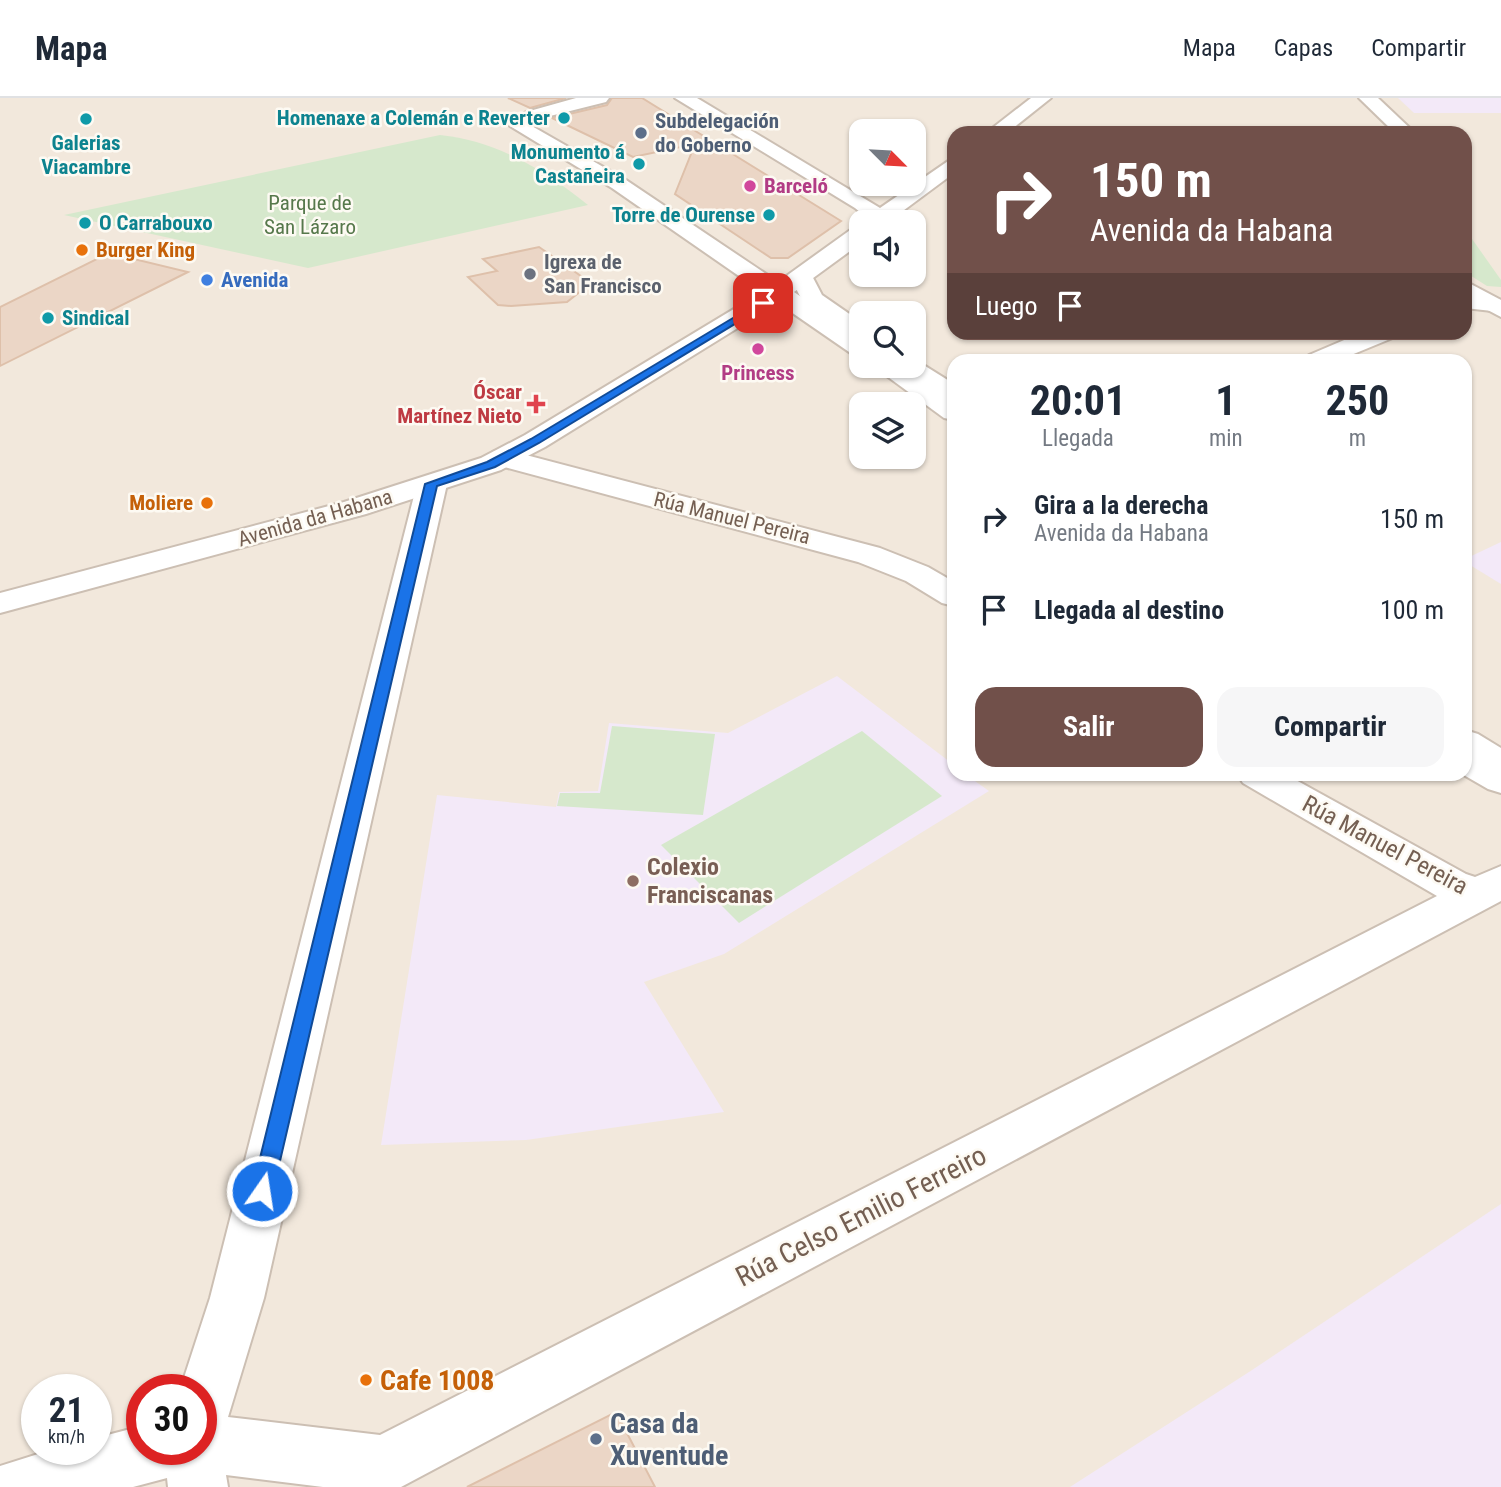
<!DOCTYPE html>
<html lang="es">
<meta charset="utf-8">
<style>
body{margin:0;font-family:"Roboto Condensed",sans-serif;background:#f6f6f7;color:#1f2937;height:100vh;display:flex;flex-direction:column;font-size:26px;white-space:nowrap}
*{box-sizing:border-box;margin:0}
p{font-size:23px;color:#747a83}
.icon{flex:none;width:38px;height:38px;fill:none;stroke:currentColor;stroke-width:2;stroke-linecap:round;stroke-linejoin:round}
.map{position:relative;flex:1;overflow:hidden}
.drawer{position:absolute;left:947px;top:256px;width:525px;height:427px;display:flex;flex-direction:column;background:#fff;border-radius:21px;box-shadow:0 2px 5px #0004}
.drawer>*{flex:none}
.guide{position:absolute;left:947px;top:28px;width:525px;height:214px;border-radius:21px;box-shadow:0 2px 5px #0004;background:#71504a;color:#fff;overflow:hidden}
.needle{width:46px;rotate:114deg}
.fabs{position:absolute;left:849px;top:21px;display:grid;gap:14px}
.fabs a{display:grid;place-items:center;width:77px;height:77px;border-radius:14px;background:#fff;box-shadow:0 2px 5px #0004;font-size:35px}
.speed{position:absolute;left:21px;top:1276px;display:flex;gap:14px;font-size:35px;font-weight:700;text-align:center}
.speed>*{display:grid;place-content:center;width:91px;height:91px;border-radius:50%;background:#fff;box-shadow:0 2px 5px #0004;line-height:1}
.speed small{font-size:18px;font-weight:400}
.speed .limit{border:10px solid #d22;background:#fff;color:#111}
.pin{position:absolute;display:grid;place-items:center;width:60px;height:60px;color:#fff;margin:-30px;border-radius:14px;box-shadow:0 4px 10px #0006}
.me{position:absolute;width:77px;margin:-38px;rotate:13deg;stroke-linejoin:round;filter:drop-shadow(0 0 5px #0008)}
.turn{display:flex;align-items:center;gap:24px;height:147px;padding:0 28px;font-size:32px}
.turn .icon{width:91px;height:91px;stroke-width:2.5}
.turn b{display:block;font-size:49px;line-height:60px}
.then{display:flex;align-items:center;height:66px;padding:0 28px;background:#0003;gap:14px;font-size:26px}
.eta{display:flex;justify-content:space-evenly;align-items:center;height:119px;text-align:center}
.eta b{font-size:42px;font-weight:700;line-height:49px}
.action{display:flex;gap:14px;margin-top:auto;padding:14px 28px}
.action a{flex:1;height:80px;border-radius:21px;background:#71504a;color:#fff;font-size:28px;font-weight:700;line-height:80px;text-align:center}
.action a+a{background:#f6f6f7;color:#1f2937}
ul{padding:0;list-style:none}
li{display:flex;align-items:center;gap:21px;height:91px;padding:0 28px}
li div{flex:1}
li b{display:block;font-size:26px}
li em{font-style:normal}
header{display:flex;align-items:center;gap:42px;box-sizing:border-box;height:98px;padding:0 35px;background:#fff;border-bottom:2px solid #e0e1e3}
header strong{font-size:33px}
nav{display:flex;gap:38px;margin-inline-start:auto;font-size:24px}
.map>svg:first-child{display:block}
.residential{fill:#f2e8dc;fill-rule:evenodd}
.education{fill:#f3e9f8}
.green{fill:#d6e8cc}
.building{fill:#ebd6c6;stroke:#dec0aa;stroke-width:2}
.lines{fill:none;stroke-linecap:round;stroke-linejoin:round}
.minor-casing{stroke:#ccbfb3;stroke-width:4}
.tertiary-casing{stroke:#ccbfb3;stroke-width:4}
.minor{fill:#fff;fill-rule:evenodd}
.tertiary{fill:#fff;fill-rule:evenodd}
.route{fill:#1a73e8;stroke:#114b97;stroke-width:2}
.culture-dot{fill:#0f9aa8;stroke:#fdfaf3;stroke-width:2.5}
.service-dot{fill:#5c6f8a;stroke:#fdfaf3;stroke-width:2.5}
.hotel-dot{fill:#d1479c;stroke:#fdfaf3;stroke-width:2.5}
.food-dot{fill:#e8710a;stroke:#fdfaf3;stroke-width:2.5}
.worship-dot{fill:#6b7280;stroke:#fdfaf3;stroke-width:2.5}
.shop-dot{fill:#3f7fe0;stroke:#fdfaf3;stroke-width:2.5}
.health-dot{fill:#e0444e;stroke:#fdfaf3;stroke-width:2.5}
.education-dot{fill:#8d6e63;stroke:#fdfaf3;stroke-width:2.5}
.labels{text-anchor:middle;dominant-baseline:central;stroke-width:5;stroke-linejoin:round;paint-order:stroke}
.far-culture-label{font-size:21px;font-weight:bold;fill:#0d838f;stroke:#fdfaf3;text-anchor:end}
.far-service-label{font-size:21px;font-weight:bold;fill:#4e5e75;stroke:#fdfaf3;text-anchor:start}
.far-hotel-label{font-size:21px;font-weight:bold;fill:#b23c85;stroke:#fdfaf3;text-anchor:start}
.far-park-label{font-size:21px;fill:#56784b;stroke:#fdfaf3}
.far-food-label{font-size:21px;font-weight:bold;fill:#c56008;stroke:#fdfaf3;text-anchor:start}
.far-worship-label{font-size:21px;font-weight:bold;fill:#5b616d;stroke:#fdfaf3;text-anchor:start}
.far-shop-label{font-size:21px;font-weight:bold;fill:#366cbe;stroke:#fdfaf3;text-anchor:start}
.far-health-label{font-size:21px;font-weight:bold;fill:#be3a42;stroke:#fdfaf3;text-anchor:end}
.far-street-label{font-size:21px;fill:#745f52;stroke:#fdfaf3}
.street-label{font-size:24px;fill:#745f52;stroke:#fdfaf3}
.education-label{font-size:24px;font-weight:bold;fill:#785e54;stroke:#fdfaf3;text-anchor:start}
.near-street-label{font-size:28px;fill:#745f52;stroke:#fdfaf3}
.near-food-label{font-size:28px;font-weight:bold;fill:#c56008;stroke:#fdfaf3;text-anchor:start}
.near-service-label{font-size:28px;font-weight:bold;fill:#4e5e75;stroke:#fdfaf3;text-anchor:start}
</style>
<header>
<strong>Mapa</strong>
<nav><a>Mapa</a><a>Capas</a><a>Compartir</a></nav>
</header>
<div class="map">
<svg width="1501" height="1389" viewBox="0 0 1501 1389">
<rect width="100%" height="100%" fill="#fbf6ed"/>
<!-- residential -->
<path class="residential" d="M 0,0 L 1501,0 L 1501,1389 L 0,1389 ZM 861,33 L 914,33 L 914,86 L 861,86 ZM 954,35 L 1465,35 L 1465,234 L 954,234 ZM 861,124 L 914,124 L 914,177 L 861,177 ZM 861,215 L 914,215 L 914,268 L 861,268 ZM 954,262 L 1465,262 L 1465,676 L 954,676 ZM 861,306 L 914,306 L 914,359 L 861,359 ZM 37,1292 L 96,1292 L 96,1351 L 37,1351 ZM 142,1292 L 201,1292 L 201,1351 L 142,1351 Z"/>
<!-- education -->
<g class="education">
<polygon points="1398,0 1501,0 1501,15 1414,15"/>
<polygon points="1501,444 1501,486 1465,464 1465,461"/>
<polygon points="837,578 954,667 954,676 965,676 989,693 724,856 644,884 724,1014 526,1042 381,1047 437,697 556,709 559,694 598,693 609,625 728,635"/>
<polygon points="1501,1106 1501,1389 1070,1389 1249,1274"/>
</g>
<!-- green -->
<g class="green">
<path d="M 440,37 C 498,43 544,72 588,107 L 308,170 L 64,117 Z"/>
<polygon points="1465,131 1501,182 1501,189 1487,188 1465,174"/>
<polygon points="612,628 715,636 703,717 557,708 560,695 600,695"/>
<polygon points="862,633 942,698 739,825 661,747"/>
</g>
<!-- building -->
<g class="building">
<polygon points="508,0 566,0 530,10"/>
<polygon points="612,0 642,0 841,123 788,160 771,160 675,96 695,46 633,59 552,20 607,7"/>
<polygon points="539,149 591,185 567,204 511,208 498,207 468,179 497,173 483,161"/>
<polygon points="109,155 188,174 0,268 0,209"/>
<polygon points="616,1314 655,1389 467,1389"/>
</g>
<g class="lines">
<!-- minor casing -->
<g class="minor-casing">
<g id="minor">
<polygon points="802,172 810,174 822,197 861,224 861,242 852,240 804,206 790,179 794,174"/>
<polygon points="1465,196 1501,202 1501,214 1465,210"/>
<polygon points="1363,234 1398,234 1395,239 1339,262 1305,262 1309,257"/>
<polygon points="914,261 954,286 954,306 945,304 897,268 914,268"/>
<polygon points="503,351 880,450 928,469 954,484 954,508 942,505 906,483 858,464 493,366 489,360 493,354"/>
<polygon points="432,377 442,380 447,386 264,1200 228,1319 380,1337 1437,798 1243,685 1237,676 1285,676 1466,776 1475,779 1501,768 1501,803 401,1389 323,1389 226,1377 228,1389 168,1389 167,1380 133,1389 0,1389 0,1368 54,1351 96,1351 96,1340 142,1328 142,1351 201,1351 201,1292 180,1292 210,1200 417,386 422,380"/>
<polygon points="1465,632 1478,636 1501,650 1501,681 1488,677 1465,662"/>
</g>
</g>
<!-- tertiary casing -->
<g class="tertiary-casing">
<g id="tertiary">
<polygon points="576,0 609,0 606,4 550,18 530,27 626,82 778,184 853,130 861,128 861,145 794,194 861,240 861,259 852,256 778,205 545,349 501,372 366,416 0,515 0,495 344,404 481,360 525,337 762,194 612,90 510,28 526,14"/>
<polygon points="675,0 697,0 880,110 954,59 954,75 888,124 862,124 861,115 855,110"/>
<polygon points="1031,0 1051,0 1007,35 986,35"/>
<polygon points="1359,0 1378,0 1415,35 1395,35"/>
<polygon points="1465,183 1501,202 1501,219 1465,200"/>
<polygon points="873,268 903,268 954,302 954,322 944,320"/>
<polygon points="1465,647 1501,664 1501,695 1488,691 1462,676 1465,676"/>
</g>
</g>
<!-- minor -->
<use href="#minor" class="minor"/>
<!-- tertiary -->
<use href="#tertiary" class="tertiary"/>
</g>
<!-- route -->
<polygon class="route" points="763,202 766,207 539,345 495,369 437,388 273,1093 270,1100 262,1103 255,1100 252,1093 425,386 487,364 531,341"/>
<!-- markers -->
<g class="culture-dot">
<circle cx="564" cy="20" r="7"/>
<circle cx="86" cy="21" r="7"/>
<circle cx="639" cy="66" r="7"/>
<circle cx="769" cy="117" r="7"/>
<circle cx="85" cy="125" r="7"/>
<circle cx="48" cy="220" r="7"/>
</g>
<g class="service-dot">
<circle cx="641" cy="35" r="7"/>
<circle cx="596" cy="1341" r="7"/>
</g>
<g class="hotel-dot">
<circle cx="750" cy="88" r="7"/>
<circle cx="758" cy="251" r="7"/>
</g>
<g class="food-dot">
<circle cx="82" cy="152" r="7"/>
<circle cx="207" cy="405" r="7"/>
<circle cx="366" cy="1282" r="7"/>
</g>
<circle class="worship-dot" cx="530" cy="176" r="7"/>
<circle class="shop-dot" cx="207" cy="182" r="7"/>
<path class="health-dot" d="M532.5 295.5h7v7h7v7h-7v7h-7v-7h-7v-7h7z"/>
<circle class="education-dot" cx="633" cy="783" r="7"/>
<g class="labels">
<!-- far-culture labels -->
<g class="far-culture-label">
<text x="550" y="20">Homenaxe a Colemán e Reverter</text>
<text x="86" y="45" text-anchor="middle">Galerias<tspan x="86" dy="24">Viacambre</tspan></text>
<text x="625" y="54">Monumento á<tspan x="625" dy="24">Castañeira</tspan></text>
<text x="755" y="117">Torre de Ourense</text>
<text x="99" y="125" text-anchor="start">O Carrabouxo</text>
<text x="62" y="220" text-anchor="start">Sindical</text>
</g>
<!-- far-service labels -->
<g class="far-service-label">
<text x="655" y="23">Subdelegación<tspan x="655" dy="24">do Goberno</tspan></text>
</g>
<!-- far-hotel labels -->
<g class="far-hotel-label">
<text x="764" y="88">Barceló</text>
<text x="758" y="275" text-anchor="middle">Princess</text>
</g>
<!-- far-park labels -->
<g class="far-park-label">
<text x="310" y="105">Parque de<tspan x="310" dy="24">San Lázaro</tspan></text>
</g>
<!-- far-food labels -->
<g class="far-food-label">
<text x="96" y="152">Burger King</text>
<text x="193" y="405" text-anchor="end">Moliere</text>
</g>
<!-- far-worship labels -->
<g class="far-worship-label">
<text x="544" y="164">Igrexa de<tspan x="544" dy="24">San Francisco</tspan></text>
</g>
<!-- far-shop labels -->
<g class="far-shop-label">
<text x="221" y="182">Avenida</text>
</g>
<!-- far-health labels -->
<g class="far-health-label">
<text x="522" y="294">Óscar<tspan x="522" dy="24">Martínez Nieto</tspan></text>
</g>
<!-- far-street labels -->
<g class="far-street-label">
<text transform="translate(315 420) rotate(-16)">Avenida da Habana</text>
<text transform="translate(732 420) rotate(14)">Rúa Manuel Pereira</text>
</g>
<!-- street labels -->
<g class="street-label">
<text transform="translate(1385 747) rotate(28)">Rúa Manuel Pereira</text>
</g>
<!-- education labels -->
<g class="education-label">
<text x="647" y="769">Colexio<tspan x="647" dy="28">Franciscanas</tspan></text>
</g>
<!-- near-street labels -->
<g class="near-street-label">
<text transform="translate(861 1118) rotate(-27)">Rúa Celso Emilio Ferreiro</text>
</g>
<!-- near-food labels -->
<g class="near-food-label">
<text x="380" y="1282">Cafe 1008</text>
</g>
<!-- near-service labels -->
<g class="near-service-label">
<text x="610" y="1325">Casa da<tspan x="610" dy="32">Xuventude</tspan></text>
</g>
</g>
</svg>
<div class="fabs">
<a><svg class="needle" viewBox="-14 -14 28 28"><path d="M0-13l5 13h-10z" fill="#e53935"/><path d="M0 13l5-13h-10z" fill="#747a83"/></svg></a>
<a><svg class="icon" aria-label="sound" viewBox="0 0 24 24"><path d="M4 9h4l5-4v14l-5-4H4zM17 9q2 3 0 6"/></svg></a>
<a><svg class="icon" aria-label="search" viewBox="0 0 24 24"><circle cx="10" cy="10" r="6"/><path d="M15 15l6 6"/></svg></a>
<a><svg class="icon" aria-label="layers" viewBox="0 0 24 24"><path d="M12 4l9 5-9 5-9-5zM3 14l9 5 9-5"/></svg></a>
</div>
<div class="speed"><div>21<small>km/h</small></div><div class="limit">30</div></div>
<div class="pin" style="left:763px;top:205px;background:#d93025"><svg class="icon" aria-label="arrive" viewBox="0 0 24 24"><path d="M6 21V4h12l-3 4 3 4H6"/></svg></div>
<svg class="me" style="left:262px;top:1093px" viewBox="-20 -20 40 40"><circle r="17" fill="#1a73e8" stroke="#fff" stroke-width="3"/><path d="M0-11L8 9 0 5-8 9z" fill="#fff"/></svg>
<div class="guide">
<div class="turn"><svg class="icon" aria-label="right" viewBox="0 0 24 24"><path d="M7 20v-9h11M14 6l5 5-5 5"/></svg><div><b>150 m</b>Avenida da Habana</div></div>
<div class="then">Luego<svg class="icon" aria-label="arrive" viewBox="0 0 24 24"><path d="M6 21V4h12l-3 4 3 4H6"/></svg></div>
</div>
<section class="drawer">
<div class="eta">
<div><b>20:01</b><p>Llegada</p></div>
<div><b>1</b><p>min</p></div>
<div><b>250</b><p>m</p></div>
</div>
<ul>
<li><svg class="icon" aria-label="right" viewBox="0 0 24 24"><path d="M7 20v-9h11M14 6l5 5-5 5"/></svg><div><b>Gira a la derecha</b><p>Avenida da Habana</p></div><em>150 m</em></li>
<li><svg class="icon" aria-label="arrive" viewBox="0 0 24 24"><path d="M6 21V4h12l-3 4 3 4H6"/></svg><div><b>Llegada al destino</b></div><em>100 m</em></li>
</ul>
<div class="action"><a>Salir</a><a>Compartir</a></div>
</section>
</div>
